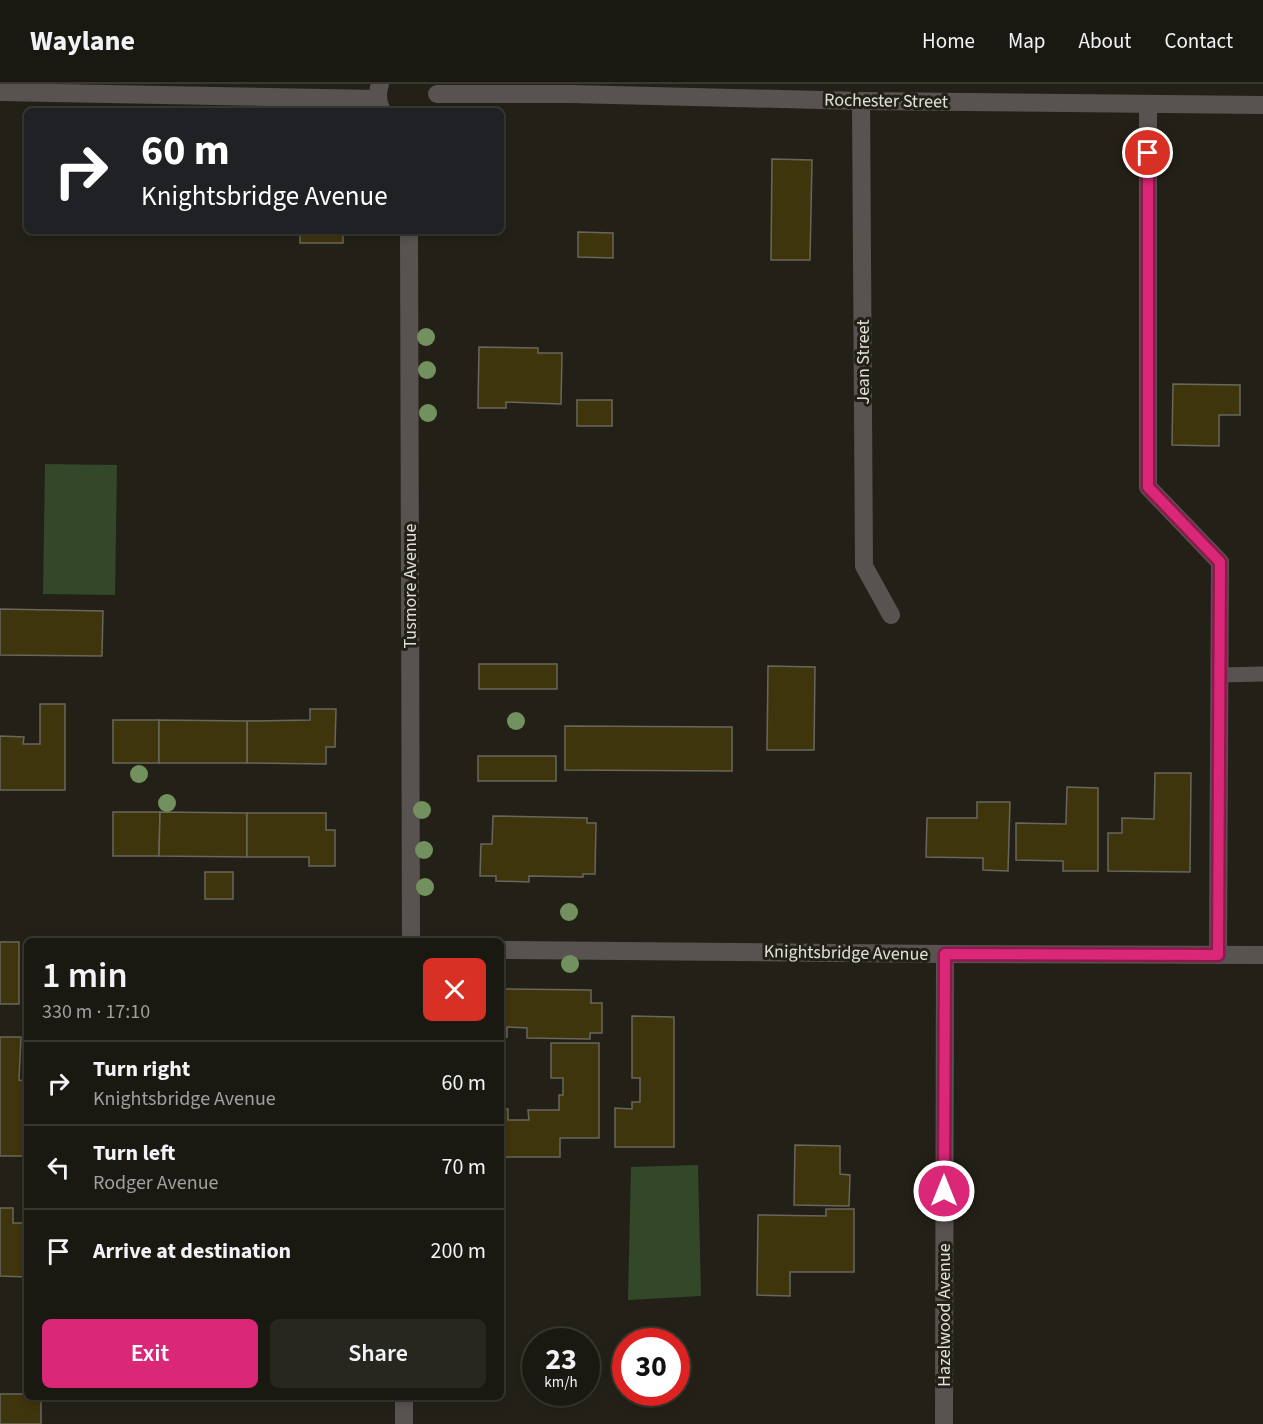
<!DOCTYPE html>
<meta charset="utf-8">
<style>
body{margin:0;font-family:"Source Sans 3",sans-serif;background:#27261f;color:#f1f3f6;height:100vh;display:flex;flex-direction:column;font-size:22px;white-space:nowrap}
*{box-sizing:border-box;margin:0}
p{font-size:20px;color:#9fa09f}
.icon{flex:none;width:33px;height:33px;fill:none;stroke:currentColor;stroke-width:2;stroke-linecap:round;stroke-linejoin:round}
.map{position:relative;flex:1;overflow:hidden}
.details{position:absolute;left:24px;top:854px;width:480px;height:462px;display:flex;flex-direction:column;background:#1a1911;border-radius:9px;box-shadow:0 3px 9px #0003,0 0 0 2px #383831}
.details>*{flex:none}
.hud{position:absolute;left:24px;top:24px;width:480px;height:126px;border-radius:9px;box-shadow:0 3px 9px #0003,0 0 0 2px #383831;background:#202124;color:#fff;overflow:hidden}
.speed{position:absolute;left:522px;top:1244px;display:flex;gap:12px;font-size:30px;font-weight:700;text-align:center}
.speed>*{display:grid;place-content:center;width:78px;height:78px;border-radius:50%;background:#1a1911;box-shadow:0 3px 9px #0003,0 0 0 2px #383831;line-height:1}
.speed small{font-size:15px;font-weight:400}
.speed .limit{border:9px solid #d22;background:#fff;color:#111}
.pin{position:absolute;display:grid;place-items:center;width:51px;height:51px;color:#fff;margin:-26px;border:3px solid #fff;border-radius:50%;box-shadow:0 2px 6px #0007}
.me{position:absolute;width:66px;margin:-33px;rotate:0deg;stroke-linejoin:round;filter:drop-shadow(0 0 4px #0008)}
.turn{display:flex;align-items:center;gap:21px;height:126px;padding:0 18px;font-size:27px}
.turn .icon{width:78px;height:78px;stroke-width:2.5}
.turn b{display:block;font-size:42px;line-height:51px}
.round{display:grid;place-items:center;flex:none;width:63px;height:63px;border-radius:9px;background:#27261f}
.overview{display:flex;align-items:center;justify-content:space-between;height:102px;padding:0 18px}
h1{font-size:36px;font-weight:600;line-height:45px}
.cta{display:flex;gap:12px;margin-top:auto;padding:12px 18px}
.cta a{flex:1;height:69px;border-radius:9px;background:#db2777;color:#fff;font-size:24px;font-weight:600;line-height:69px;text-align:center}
.cta a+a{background:#27261f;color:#f1f3f6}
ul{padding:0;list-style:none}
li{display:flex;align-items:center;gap:18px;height:84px;padding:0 18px;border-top:2px solid #383831}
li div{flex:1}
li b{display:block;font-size:22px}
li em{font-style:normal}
header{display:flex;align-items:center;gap:36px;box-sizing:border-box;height:84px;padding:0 30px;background:#1a1911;border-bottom:2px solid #383831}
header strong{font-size:28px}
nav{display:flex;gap:33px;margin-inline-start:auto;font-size:21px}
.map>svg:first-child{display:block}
.green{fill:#324828}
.building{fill:#3e350d;stroke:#69675c;stroke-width:1.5}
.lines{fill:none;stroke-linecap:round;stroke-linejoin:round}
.lane{stroke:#585351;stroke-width:15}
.street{stroke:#585351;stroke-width:18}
.tree{fill:#72915e}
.route-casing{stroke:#8e194d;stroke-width:15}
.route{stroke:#db2777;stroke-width:10}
.labels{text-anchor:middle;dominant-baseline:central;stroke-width:6;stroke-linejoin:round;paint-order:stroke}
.street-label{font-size:18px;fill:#e1e0da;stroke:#232117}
</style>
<header>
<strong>Waylane</strong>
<nav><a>Home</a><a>Map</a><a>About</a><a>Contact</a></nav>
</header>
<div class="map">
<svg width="1263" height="1340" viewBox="0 0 1263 1340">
<rect width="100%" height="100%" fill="#232117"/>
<!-- green -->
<g class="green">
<polygon points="45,380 117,381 115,511 43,510"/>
<polygon points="698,1081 701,1212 628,1216 631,1083"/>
</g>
<!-- building -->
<g class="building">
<polygon points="772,75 812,76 810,176 771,176"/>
<rect x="300" y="147" width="43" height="12"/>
<polygon points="578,148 613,149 613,174 578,173"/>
<polygon points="479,263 538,264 538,269 562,269 561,320 506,318 506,324 478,324"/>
<polygon points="1173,300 1240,301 1240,331 1219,331 1219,362 1172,361"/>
<rect x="577" y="316" width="35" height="26"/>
<polygon points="0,525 103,527 102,572 0,571"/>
<rect x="479" y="580" width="78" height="25"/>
<polygon points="768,582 815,583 814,666 767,666"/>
<polygon points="40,620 65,620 65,706 0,706 0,652 24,653 23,660 40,660"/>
<polygon points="310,625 336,625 335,663 326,663 326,680 247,679 247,637 310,636"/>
<rect x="113" y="636" width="46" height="43"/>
<polygon points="159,636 247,637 247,679 159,679"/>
<polygon points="565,642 732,643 732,687 565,686"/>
<rect x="478" y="672" width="78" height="25"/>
<polygon points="1155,689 1191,689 1190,788 1108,787 1108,749 1122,749 1122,734 1154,735"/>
<polygon points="1067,703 1098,704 1098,787 1063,787 1063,777 1016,776 1016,739 1066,740"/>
<polygon points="977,718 1010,718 1008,787 983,786 983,774 926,773 927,734 977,734"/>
<polygon points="113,728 160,728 159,772 113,772"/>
<polygon points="160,728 247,729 247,773 159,772"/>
<polygon points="247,729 326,729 326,746 335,746 335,782 309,782 309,773 247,773"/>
<polygon points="493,732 587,734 587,739 596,739 595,790 583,790 583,793 529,792 529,798 496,797 496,792 480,792 481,760 492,760"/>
<rect x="205" y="788" width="28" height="27"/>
<rect x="0" y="858" width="19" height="62"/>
<polygon points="501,905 591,906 591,919 602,919 602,949 590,949 590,955 527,954 527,944 507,943 507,953 501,953"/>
<polygon points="632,932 674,933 674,1063 615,1063 615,1024 632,1025 632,1018 640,1018 640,994 632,994"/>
<polygon points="0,953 21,953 19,996 27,997 27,1072 0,1072"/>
<polygon points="551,959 599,959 599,1054 560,1054 560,1073 501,1073 501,1025 508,1025 508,1036 529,1036 528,1026 559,1026 559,1011 563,1011 563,994 551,994"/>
<polygon points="795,1061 840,1062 840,1090 850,1091 849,1122 794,1121"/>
<polygon points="0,1124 13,1124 13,1139 27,1139 27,1193 0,1192"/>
<polygon points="826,1125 854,1125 854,1188 790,1188 790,1212 757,1211 758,1131 826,1132"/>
<polygon points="0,1310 27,1310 27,1312 41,1312 41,1340 0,1340"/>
</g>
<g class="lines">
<!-- lane -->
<polyline class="lane" points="1220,591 1263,590"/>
<!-- street -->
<g class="street">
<path d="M 380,0 C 377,9 377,18 382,27"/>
<polyline points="0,8 378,15"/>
<polyline points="437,10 572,10 861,17 1263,21"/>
<polyline points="861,17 864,482 891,531"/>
<polyline points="1148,20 1148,403 1220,478 1218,871"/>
<polyline points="409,147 411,856"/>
<polyline points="501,866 945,870 1263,871"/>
<polyline points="404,1340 404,1312"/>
<polyline points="944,1340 945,870"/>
</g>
</g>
<!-- trees -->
<g class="tree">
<circle cx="426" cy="253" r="9"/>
<circle cx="427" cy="286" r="9"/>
<circle cx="428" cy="329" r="9"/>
<circle cx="516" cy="637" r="9"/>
<circle cx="139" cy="690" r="9"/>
<circle cx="167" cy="719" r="9"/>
<circle cx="422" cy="726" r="9"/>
<circle cx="424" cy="766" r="9"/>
<circle cx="425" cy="803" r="9"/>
<circle cx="569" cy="828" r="9"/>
<circle cx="570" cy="880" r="9"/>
</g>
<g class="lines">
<!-- route casing -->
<g class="route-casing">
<polyline id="route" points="944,1107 945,870 1218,871 1220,478 1148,403 1148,69"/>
</g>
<!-- route -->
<use href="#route" class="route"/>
</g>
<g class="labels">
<!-- street labels -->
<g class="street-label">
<text transform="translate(886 17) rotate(1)">Rochester Street</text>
<text transform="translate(863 278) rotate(-90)">Jean Street</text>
<text transform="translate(410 502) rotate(-90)">Tusmore Avenue</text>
<text transform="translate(846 869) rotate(1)">Knightsbridge Avenue</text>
<text transform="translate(944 1231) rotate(-90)">Hazelwood Avenue</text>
</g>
</g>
</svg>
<div class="speed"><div>23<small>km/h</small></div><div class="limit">30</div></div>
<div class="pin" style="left:1148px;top:69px;background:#d93025"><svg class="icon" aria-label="arrive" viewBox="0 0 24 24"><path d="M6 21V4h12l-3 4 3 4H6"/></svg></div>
<svg class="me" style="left:944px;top:1107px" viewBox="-20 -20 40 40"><circle r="17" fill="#db2777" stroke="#fff" stroke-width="3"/><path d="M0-11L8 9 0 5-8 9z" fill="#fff"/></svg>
<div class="hud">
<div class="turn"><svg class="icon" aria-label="right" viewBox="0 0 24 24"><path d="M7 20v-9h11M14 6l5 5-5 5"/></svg><div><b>60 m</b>Knightsbridge Avenue</div></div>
</div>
<section class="details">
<div class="overview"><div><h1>1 min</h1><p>330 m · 17:10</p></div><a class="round" style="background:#d93025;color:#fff"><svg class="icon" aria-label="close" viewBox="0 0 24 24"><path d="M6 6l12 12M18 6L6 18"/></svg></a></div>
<ul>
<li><svg class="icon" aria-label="right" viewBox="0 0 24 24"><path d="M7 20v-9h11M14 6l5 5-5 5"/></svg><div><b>Turn right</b><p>Knightsbridge Avenue</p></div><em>60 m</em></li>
<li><svg class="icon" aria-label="left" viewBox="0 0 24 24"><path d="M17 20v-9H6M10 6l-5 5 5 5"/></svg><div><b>Turn left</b><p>Rodger Avenue</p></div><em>70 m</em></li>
<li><svg class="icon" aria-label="arrive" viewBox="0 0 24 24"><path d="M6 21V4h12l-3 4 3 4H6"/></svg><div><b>Arrive at destination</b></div><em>200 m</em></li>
</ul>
<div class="cta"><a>Exit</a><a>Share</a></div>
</section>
</div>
